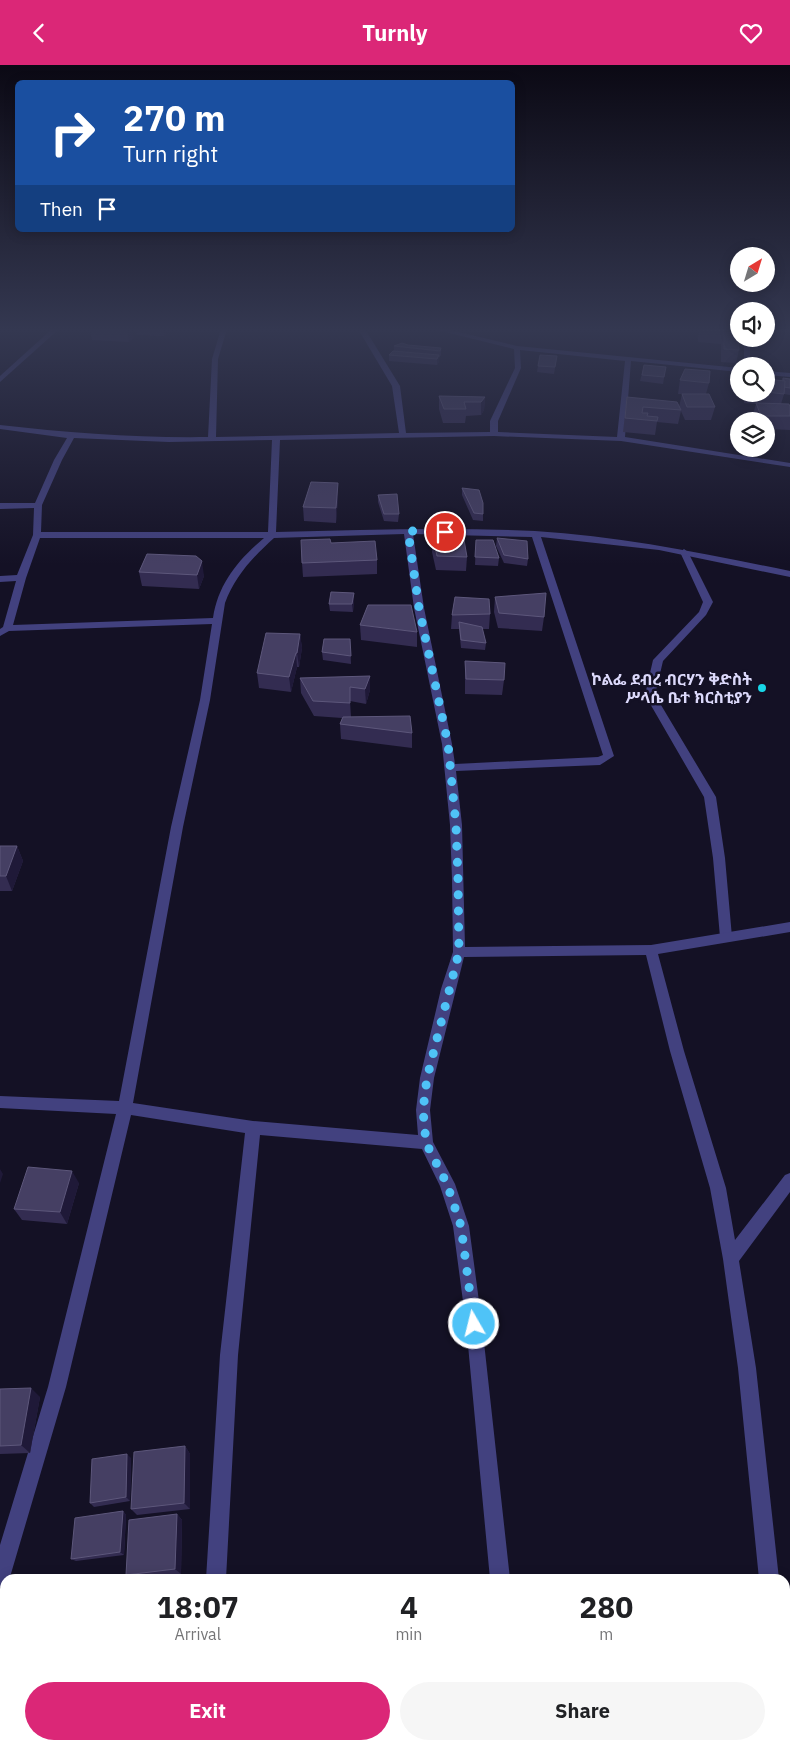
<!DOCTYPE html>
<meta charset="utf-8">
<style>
body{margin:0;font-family:"IBM Plex Sans","Noto Sans Ethiopic",sans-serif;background:#f6f6f6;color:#202124;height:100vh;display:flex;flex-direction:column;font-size:19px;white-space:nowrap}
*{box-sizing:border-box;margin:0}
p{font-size:16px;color:#757577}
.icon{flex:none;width:28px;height:28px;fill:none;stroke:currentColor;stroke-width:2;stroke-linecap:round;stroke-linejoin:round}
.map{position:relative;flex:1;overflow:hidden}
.side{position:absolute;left:0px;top:1509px;width:790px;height:176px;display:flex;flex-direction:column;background:#fff;border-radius:15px 15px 0 0;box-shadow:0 2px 12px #0003}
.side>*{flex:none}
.guide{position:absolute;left:15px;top:15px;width:500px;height:152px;border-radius:8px;box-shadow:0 2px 12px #0003;background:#1a4fa0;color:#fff;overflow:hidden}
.needle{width:32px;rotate:38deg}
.controls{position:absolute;left:730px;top:182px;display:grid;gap:10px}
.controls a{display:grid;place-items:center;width:45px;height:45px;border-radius:50%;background:#fff;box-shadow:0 2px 12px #0003;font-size:25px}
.pin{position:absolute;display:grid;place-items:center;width:42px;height:42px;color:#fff;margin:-21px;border:2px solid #fff;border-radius:50%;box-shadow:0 1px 5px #0007}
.me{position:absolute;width:55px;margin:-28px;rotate:352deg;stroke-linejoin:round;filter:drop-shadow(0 0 4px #0008)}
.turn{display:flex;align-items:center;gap:18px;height:105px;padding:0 25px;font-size:22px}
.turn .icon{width:65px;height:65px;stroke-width:2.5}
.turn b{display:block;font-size:35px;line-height:42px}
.then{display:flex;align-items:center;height:48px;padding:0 25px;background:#0003;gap:10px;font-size:19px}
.eta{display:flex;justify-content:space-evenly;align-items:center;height:85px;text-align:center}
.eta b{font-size:30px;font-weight:700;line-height:35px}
.action{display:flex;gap:10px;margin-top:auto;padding:10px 25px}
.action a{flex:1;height:58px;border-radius:30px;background:#db2777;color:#fff;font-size:20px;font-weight:700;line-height:58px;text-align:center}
.action a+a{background:#f6f6f6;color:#202124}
header{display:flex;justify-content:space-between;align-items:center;height:65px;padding:0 25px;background:#db2777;color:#fff;font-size:22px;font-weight:700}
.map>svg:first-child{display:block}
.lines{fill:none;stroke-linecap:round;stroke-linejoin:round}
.service{fill:#42417f;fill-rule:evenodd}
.minor{fill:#42417f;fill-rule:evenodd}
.wall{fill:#332c51}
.shaded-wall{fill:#1f1938}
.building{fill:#453f63;stroke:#5d577b}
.route{stroke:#4fc3f7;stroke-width:9;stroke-dasharray:0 16.2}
.poi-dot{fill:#18d6e8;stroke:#141125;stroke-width:2}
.labels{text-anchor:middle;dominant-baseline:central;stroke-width:5;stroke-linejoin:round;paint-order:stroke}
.poi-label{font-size:16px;font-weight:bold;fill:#dcd9fb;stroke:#141125;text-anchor:end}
</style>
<header><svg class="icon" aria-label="back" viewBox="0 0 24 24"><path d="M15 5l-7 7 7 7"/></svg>Turnly<svg class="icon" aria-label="heart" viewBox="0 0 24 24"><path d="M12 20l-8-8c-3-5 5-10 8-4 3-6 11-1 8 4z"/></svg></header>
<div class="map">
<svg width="790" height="1684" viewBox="0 0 790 1684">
<rect width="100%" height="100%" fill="#141125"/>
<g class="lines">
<!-- service -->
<polygon class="service" points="684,484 688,487 713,537 706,550 663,596 655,630 716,732 725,793 732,872 731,876 721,876 720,872 713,793 704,732 645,630 653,595 699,547 703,537 680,487"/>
<!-- minor -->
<g class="minor">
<polygon points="52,264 59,264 0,317 0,311"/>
<path d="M 221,264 L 227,264 L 218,294 L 216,372 L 399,368 L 392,321 L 358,264 L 365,264 L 400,321 L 406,368 L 490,367 L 490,356 L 515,303 L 514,284 L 433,264 L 446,264 L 517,281 L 739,303 L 739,307 L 631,296 L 625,372 L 790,398 L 790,402 L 621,376 L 494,371 L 280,375 L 276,467 C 363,465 449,462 535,466 C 621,471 706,489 790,506 L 790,512 L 659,485 L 541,472 L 614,691 L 600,700 L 456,706 L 462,760 L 465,882 L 651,880 L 790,857 L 790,867 L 658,889 L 684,986 L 726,1123 L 735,1175 L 785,1110 L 790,1108 L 790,1127 L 739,1196 L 756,1303 L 779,1514 L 759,1514 L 738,1303 L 723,1194 L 710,1123 L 670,986 L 646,890 L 464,892 L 434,1013 L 430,1045 L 433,1077 L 455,1119 L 469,1161 L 482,1259 L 510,1514 L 490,1514 L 466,1259 L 453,1161 L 440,1121 L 422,1084 L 260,1070 L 238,1290 L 226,1514 L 206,1514 L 220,1290 L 245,1068 L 131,1050 L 66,1322 L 10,1512 L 5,1514 L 5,1520 L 0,1522 L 0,1480 L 48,1322 L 116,1049 L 0,1043 L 0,1031 L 119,1036 L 171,762 L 200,635 L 212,559 L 9,566 L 0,571 L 0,564 L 3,562 L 16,516 L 0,517 L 0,511 L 17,510 L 33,470 L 34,443 L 0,444 L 0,438 L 35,438 L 54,395 L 67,373 L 0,364 L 0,360 C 69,368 138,373 208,372 L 212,294 ZM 520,285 L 625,296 L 617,372 L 498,367 L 498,356 L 521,303 ZM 74,373 L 169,377 L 272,375 L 268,467 L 41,467 L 42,440 L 62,395 ZM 404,469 L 414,543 L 442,679 L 450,760 L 452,814 L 453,887 L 441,924 L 420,1013 L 416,1045 L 418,1070 L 253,1056 L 133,1038 L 183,762 L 210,635 L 225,538 C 235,511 253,492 274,473 ZM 413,469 L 532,472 L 603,690 L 598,692 L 455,699 L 452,679 L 424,543 ZM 40,473 L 264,473 C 238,495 218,519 213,553 L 13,560 L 26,513 Z"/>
<rect x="744" y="274" width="6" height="27"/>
<polygon points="766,306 790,308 790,312 766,310"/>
<polygon points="785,1623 790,1625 790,1679 785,1676"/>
<rect x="0" y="1654" width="5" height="22"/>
<polygon points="305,1680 340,1680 342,1684 307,1684"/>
<rect x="504" y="1680" width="22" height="4"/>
</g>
</g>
<!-- wall -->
<g class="wall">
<polygon points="90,264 131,264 133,273 129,277 92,275"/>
<polygon points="136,264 166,264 167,267 164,271 137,270"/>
<polygon points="700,264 738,264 739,285 736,298 721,297 721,279 698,277 698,272"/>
<polygon points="408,280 441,283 441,290 439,293 439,297 437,300 389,296 389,290 394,286 394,281"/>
<polygon points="557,291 554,309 537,307 538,301"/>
<polygon points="644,300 666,302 663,319 640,316"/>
<polygon points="783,313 790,314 790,330 784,329 781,339 790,342 790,365 766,364 766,356 754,356 752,352 756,339 744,338 745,329 766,329 766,314 782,316"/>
<polygon points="680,315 709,318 706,329 715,342 711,355 685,355 681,346 678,359 657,357 655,370 623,367 627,332 679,342 682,329 678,329"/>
<polygon points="439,331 485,332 484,345 481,350 466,351 465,358 443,358 439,344"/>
<polygon points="338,418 338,432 336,458 304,456 303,442"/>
<polygon points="462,423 483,449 483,456 473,455 462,430"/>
<polygon points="378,430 399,449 398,457 384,456 378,437"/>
<polygon points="433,472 467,492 466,506 436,505 432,487"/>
<polygon points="497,473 528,494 527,501 504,498 496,481"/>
<polygon points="476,475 499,493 498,501 475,500"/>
<polygon points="331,478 377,495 377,509 303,512 302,498"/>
<polygon points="196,491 204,511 199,524 142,521 139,507"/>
<polygon points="354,528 354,535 353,547 330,546 329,539"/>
<polygon points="495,532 544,552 542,566 498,563 494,547"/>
<polygon points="490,549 489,564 482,564 486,578 485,585 461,583 459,564 451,564 452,550"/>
<polygon points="360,560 417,567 417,582 361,575"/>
<polygon points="300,569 302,583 299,602 297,602 291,627 259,623 257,608"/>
<polygon points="350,574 351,599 323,595 322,587"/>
<polygon points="465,596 504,615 502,630 465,629"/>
<polygon points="370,611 370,625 366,639 350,636 351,652 412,668 412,683 341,674 340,659 342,653 314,651 301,628 300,613"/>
<polygon points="0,781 17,781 23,796 12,826 0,826"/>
<polygon points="79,1118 67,1159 22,1155 14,1144"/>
<polygon points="0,1324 40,1332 30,1388 0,1389"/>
<polygon points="185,1381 190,1389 190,1444 137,1450 131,1444"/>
<polygon points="131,1393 130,1436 94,1442 90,1438"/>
<polygon points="123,1446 126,1450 124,1490 76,1496 71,1494"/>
<polygon points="177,1449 182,1455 181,1509 144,1514 131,1514 126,1510"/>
</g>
<!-- shaded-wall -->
<g class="shaded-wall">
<polygon points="125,264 131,264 133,273 129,277 127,265"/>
<polygon points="163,264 166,264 167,267 164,271"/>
<polygon points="439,290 439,297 437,300 437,294"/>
<polygon points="485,332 484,345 481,350 481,337"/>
<polygon points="338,418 338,432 336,458 336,443"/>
<polygon points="202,496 204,511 199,524 197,510"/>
<polygon points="354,528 354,535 353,547 352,539"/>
<polygon points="300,569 302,583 299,602 297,588"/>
<polygon points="296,588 297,602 291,627 289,612"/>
<polygon points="370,611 370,625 366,639 365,624"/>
<polygon points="17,781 23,796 12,826 6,811"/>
<polygon points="0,1104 3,1109 0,1118"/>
<polygon points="72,1106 79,1118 67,1159 60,1147"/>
<polygon points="31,1323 40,1332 30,1388 21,1380"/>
<polygon points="185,1381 190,1389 190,1444 184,1438"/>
<polygon points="127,1389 131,1393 130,1436 126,1432"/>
<polygon points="123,1446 126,1450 124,1490 120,1487"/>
<polygon points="177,1449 182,1455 181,1509 175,1504"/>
</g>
<!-- building -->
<g class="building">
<polygon points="738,264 739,285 724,284 724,266 701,265"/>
<polygon points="402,278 408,280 441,283 440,286 394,281"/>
<polygon points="393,286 439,290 437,294 389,290"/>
<polygon points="540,290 557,291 555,302 538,301"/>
<polygon points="644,300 666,302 664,312 642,310"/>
<polygon points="685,304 710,306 709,318 680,315"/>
<polygon points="783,313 790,314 790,323 784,322 785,316 783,316"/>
<polygon points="766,314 785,316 784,329 766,327"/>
<polygon points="682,329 709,329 715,342 687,342"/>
<polygon points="439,331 485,332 481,337 464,337 466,344 444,344"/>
<polygon points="627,332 677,337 681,345 643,342 642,348 648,348 647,351 658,352 657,356 625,353"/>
<polygon points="756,338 789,339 790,342 790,351 761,351"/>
<polygon points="311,417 338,418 336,443 303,442"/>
<polygon points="462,423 479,425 483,438 483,449 474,448"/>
<polygon points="397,429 399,449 384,449 378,430"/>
<polygon points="463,469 467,492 437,491 433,472"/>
<polygon points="497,473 527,476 528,494 504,490"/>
<polygon points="330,474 331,478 375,476 377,495 302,498 301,475"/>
<polygon points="476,475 493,475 499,493 475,492"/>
<polygon points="147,489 196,491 202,496 197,510 139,507"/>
<polygon points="331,527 354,528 352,539 329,539"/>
<polygon points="546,528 544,552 499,548 495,532"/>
<polygon points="455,532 489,534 490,549 452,550"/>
<polygon points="368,540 411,540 417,567 360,560"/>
<polygon points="459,557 482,562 486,578 461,575"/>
<polygon points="266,568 300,569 297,588 296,588 289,612 257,608"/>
<polygon points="324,574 350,574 351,591 322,587"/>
<polygon points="465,596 505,598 504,615 466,614"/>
<polygon points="370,611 365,624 350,622 350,638 313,636 300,613"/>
<polygon points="410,651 412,668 340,659 343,652"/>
<polygon points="0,781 17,781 6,811 0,811"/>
<polygon points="28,1102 72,1106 60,1147 14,1144"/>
<polygon points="31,1323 21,1380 0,1381 0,1324"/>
<polygon points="185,1381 184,1438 131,1444 134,1387"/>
<polygon points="127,1389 126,1432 90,1438 92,1394"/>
<polygon points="123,1446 120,1487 71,1494 75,1453"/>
<polygon points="177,1449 175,1504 126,1510 129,1455"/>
</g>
<!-- sky -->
<linearGradient id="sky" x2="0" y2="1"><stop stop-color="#0b0914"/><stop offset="0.53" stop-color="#343851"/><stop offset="1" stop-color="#343851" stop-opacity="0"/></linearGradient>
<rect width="790" height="500" fill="url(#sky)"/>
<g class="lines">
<!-- route -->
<polyline class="route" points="445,467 408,466 419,543 448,679 456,760 458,814 459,887 427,1013 423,1045 426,1078 447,1119 461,1161 474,1259"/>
</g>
<!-- markers -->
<circle class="poi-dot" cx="762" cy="623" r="5"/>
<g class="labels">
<!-- poi labels -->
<g class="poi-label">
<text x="752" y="614">ኮልፌ ደብረ ብርሃን ቅድስት<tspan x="752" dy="18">ሥላሴ ቤተ ክርስቲያን</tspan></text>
</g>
</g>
</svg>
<div class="controls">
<a><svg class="needle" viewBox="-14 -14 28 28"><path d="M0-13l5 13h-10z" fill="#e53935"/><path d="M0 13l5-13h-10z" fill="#757577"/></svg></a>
<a><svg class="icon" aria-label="sound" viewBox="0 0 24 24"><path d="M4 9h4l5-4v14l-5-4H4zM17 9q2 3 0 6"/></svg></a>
<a><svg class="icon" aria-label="search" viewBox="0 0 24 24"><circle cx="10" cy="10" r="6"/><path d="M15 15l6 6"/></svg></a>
<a><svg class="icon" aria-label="layers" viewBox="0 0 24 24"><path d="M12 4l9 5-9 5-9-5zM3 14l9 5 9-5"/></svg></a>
</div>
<div class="pin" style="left:445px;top:467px;background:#d93025"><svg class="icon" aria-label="arrive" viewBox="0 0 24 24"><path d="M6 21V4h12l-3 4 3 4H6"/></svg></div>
<svg class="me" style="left:474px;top:1259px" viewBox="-20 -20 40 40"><circle r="17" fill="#4fc3f7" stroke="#fff" stroke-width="3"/><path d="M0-11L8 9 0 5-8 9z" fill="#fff"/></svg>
<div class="guide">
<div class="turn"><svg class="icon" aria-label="right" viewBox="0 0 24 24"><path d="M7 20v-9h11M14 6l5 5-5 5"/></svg><div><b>270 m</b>Turn right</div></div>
<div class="then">Then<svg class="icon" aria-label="arrive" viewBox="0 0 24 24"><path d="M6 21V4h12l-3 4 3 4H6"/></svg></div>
</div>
<section class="side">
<div class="eta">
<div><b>18:07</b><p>Arrival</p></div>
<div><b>4</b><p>min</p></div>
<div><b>280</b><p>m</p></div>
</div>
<div class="action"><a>Exit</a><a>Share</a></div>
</section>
</div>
